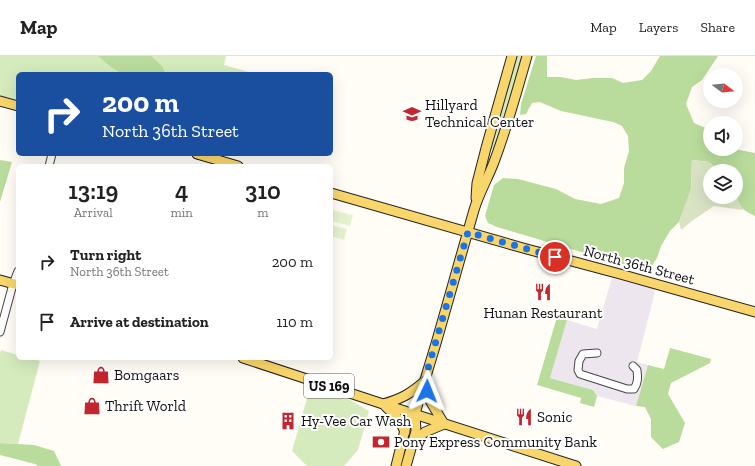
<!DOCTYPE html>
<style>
body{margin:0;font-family:"Zilla Slab",serif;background:#f6f6f6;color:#222;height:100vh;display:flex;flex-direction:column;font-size:15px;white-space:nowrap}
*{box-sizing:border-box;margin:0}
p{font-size:13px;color:#767676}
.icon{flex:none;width:22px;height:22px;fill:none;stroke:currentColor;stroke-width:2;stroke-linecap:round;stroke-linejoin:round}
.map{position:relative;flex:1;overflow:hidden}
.panel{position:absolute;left:16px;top:108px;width:317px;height:196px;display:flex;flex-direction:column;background:#fff;border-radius:6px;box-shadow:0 4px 16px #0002}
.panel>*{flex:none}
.top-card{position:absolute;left:16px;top:16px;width:317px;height:84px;border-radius:6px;box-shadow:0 4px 16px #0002;background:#1a4fa0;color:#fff;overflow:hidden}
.needle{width:26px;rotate:106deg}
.buttons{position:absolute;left:703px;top:12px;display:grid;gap:8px}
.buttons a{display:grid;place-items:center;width:40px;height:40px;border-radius:50%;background:#fff;box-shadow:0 4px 16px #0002;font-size:20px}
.pin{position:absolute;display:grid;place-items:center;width:34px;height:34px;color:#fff;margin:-17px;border:2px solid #fff;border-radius:50%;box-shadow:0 1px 4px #0007}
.me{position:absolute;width:44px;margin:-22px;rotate:2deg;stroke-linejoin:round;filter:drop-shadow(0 0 3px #0008)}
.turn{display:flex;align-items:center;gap:14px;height:84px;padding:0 20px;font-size:18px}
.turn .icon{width:52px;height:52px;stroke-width:2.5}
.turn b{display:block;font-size:28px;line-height:34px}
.eta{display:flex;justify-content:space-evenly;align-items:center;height:68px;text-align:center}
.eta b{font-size:24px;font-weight:600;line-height:28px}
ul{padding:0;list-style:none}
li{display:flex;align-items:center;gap:12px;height:60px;padding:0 20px}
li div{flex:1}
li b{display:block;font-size:15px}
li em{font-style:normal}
header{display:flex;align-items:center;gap:24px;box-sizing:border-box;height:56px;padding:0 20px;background:#fff;border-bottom:1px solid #e0e0e0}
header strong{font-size:19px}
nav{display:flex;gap:22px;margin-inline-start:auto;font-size:14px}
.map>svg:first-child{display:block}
.industrial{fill:#eee6ef}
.green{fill:#d5ebbd}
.forest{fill:#b9dc9c}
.cemetery{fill:#d9e3c4}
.pitch{fill:#e6f2cf}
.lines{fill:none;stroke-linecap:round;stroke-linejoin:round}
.minor-casing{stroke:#444;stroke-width:9}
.major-casing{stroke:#222;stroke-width:11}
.minor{stroke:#fff;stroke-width:7}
.major{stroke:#f9d66b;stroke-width:9}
.route{stroke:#1a73e8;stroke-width:7;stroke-dasharray:0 12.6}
.labels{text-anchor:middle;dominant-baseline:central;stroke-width:4;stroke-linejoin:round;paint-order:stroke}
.shield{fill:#fff;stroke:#585858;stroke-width:1}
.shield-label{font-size:14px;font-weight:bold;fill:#111}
.poi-label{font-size:15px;fill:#111;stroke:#fff;text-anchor:start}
.street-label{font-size:15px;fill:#111;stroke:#fff}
</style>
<header>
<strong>Map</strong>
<nav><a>Map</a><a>Layers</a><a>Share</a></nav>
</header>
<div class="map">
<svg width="755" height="410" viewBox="0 0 755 410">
<rect width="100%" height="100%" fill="#fffdf5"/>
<!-- industrial -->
<polygon class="industrial" points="612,222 653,233 655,236 637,306 648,309 636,350 597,340 593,334 550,322 567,264 597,273"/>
<!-- green -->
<g class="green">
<polygon points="0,0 226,0 224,9 249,16 248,18 18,18 18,44 0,40"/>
<polygon points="515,0 524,0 495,94 489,92"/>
<polygon points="1,294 18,299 18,302 29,302 40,305 18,388 0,387 0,298"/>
<polygon points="310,332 350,344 369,355 358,394 344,410 307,410 292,395"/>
</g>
<!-- forest -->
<g class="forest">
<polygon points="98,0 151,0 162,10 166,18 123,18 111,11"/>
<path d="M 536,0 L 547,0 L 547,21 L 561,21 L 576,24 L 593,22 L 612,22 L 623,27 L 642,24 L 651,15 L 660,0 L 718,0 L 702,24 L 692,31 L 686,48 L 694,67 L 710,74 L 710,93 L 734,93 L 755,97 L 755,160 C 743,154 741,153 736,140 L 736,115 L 719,115 L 709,106 L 692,104 L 691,134 L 679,166 L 670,175 L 661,190 L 657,202 L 649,214 L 642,214 L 497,171 L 488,167 L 485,160 L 489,146 L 494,129 L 503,122 L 518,123 L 556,133 L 575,143 L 601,148 L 619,142 L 624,127 L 624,112 L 629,95 L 628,80 L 622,70 L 613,66 L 561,55 L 540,46 L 532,47 L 526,58 L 520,59 L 521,48 Z"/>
<polygon points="0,104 12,106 0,146"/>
<polygon points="557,261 567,264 550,322 593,334 597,340 594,351 580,347 581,342 537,329"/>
<polygon points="670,292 711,303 710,307 671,327 668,338 685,367 679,386 663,393 651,381 651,363 645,351 636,350 648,309 664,313"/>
<polygon points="0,387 34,389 54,395 61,410 38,410 35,408 0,399"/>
</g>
<!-- cemetery -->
<polygon class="cemetery" points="692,104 709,106 719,115 710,115 710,141 736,141 736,140 743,154 714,150 692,165 681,174 679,166 691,133"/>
<!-- pitch -->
<g class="pitch">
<polygon points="332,154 353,159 350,170 331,165"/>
<polygon points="331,169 347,173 344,184 331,180"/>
</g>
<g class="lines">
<!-- minor casing -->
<g class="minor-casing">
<g id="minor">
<polyline points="49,110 52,98"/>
<polyline points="0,276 13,228 18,215"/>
<path d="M 597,297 L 583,298 L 579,305 L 578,314 L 580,318 L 627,333 L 634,333 C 638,327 638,322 637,314 L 633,310"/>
</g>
</g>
<!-- major casing -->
<g class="major-casing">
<g id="major">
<polyline points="0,45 18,50"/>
<polyline points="197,98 238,110"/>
<polyline points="331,137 523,192 620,218 755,256"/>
<polyline points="476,142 477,127 486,92 512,0"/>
<polyline points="0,224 18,229"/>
<polyline points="243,302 383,348 576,410"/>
<path d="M 383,348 C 401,343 410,338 424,326 L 429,343 L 444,368 L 425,376 L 413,387"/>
<path d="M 386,351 C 395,359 400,363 405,376"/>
<path d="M 396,410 L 406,370 L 415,358 L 418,347 L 437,284 L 474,154 C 479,137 488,122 494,106 C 507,72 517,35 527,0"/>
<polyline points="406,410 416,375 415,358"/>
</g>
</g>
<!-- minor -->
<use href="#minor" class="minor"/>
<!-- major -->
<use href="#major" class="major"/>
</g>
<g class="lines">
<!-- route -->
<polyline class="route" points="427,335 424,326 468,176 555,201"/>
</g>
<!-- icons -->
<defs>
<g id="school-bare" transform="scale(1.38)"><path d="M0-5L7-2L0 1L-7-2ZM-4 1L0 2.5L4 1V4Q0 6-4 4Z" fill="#c4262e" stroke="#fff" stroke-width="2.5" paint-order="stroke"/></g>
<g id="restaurant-bare" transform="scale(1.38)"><path d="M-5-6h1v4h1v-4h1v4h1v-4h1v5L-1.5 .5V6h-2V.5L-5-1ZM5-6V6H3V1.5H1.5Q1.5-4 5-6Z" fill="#c4262e" stroke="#fff" stroke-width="2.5" paint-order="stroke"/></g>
<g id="shop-bare" transform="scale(1.38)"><path d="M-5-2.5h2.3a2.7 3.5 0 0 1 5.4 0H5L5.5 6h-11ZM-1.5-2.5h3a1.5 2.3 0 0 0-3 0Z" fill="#c4262e" stroke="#fff" stroke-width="2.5" paint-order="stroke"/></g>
<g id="building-bare" transform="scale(1.38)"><path d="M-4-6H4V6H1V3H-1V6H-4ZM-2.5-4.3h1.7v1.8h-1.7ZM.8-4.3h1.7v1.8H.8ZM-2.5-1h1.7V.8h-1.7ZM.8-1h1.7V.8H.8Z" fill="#c4262e" stroke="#fff" stroke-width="2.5" paint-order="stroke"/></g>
<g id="bank-bare" transform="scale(1.38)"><path d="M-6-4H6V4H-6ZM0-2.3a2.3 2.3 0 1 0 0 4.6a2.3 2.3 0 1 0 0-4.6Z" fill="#c4262e" stroke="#fff" stroke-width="2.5" paint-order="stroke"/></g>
</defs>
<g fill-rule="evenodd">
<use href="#school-bare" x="412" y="58"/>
<use href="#restaurant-bare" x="543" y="236"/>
<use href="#shop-bare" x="101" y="319"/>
<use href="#shop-bare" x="92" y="350"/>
<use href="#restaurant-bare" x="524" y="361"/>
<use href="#building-bare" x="288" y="365"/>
<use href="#bank-bare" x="381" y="386"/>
</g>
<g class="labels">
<!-- shield labels -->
<rect class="shield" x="304" y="318" width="50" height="24" rx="3"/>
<g class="shield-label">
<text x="329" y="330">US 169</text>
</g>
<!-- poi labels -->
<g class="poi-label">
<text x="425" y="49">Hillyard<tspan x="425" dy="17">Technical Center</tspan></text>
<text x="543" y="257" text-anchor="middle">Hunan Restaurant</text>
<text x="114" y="319">Bomgaars</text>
<text x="105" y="350">Thrift World</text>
<text x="537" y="361">Sonic</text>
<text x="301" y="365">Hy-Vee Car Wash</text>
<text x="394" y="386">Pony Express Community Bank</text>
</g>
<!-- street labels -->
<g class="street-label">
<text transform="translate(639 209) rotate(15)">North 36th Street</text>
</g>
</g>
</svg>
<div class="buttons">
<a><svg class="needle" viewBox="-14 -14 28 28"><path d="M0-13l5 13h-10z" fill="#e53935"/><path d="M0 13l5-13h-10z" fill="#767676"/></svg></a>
<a><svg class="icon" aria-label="sound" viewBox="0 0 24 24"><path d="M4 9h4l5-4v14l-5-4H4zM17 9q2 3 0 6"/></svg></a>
<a><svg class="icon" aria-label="layers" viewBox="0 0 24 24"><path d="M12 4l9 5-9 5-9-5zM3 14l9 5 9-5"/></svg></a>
</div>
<div class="pin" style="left:555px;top:201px;background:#d93025"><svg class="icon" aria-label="arrive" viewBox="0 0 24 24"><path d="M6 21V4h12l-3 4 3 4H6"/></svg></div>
<svg class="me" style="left:427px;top:335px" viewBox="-20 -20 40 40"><path d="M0-17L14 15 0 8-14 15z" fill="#1a73e8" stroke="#fff" stroke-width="4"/></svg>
<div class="top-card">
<div class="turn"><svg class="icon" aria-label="right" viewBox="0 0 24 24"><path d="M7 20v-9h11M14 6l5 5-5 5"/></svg><div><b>200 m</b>North 36th Street</div></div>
</div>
<section class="panel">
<div class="eta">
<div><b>13:19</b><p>Arrival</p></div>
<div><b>4</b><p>min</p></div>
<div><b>310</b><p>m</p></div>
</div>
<ul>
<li><svg class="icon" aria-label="right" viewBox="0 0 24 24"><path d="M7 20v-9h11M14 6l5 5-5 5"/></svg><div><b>Turn right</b><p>North 36th Street</p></div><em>200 m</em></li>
<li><svg class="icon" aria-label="arrive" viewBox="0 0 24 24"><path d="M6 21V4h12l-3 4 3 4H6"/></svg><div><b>Arrive at destination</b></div><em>110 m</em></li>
</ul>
</section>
</div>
